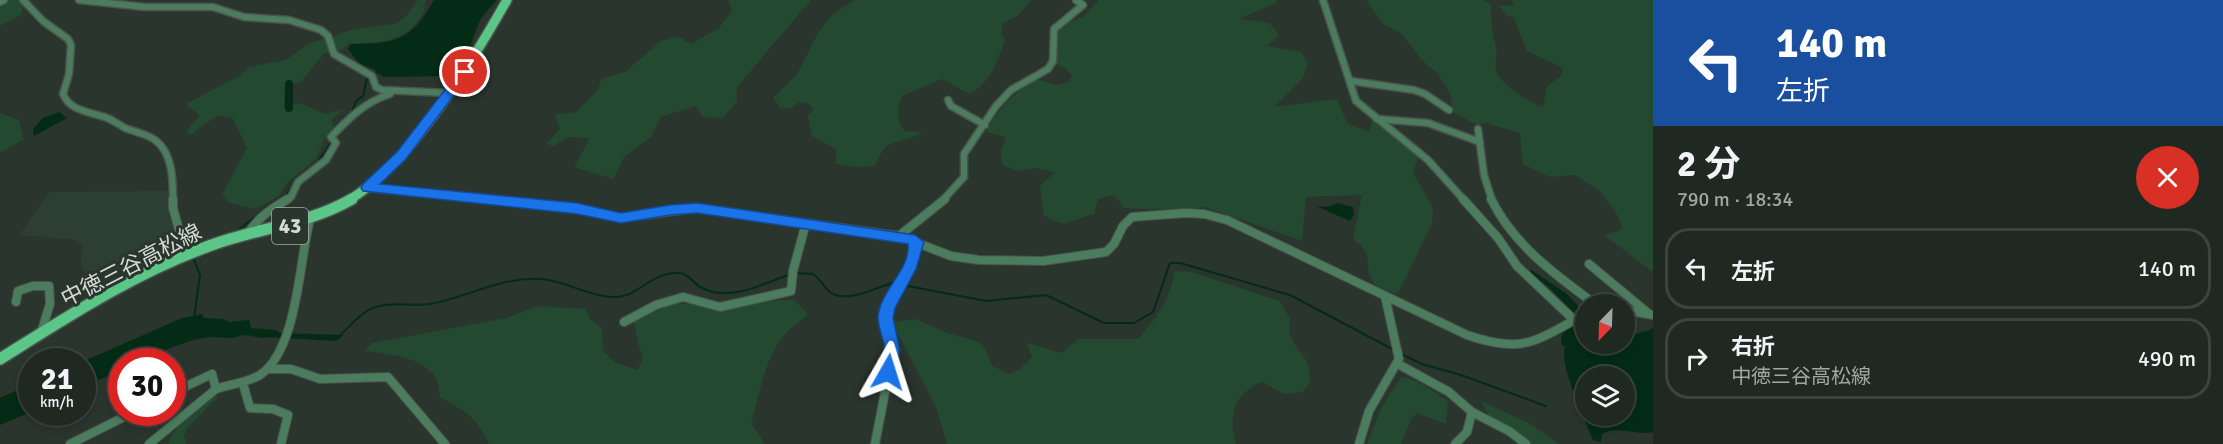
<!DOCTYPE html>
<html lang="ja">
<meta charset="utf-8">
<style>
body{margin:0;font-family:Signika,"Noto Sans JP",sans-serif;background:#2d342f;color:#f1f3f6;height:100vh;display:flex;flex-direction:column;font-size:22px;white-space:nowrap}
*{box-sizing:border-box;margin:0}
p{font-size:20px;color:#a2a6a5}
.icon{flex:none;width:33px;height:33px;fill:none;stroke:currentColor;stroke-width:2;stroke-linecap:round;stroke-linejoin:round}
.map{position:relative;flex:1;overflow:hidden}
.drawer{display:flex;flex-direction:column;background:#202822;width:570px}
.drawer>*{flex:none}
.banner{background:#1a4fa0;color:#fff;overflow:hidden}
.needle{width:39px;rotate:203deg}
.tools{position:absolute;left:1575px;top:294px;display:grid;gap:12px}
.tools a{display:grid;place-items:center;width:60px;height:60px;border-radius:50%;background:#202822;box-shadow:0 3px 9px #0003,0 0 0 2px #3d4440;font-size:30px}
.speed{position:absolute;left:18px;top:348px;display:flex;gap:12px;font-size:30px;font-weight:700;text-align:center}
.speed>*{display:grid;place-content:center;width:78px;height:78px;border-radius:50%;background:#202822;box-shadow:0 3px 9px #0003,0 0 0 2px #3d4440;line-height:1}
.speed small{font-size:15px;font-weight:400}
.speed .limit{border:9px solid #d22;background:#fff;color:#111}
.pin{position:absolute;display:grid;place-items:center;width:51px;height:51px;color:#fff;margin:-26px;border:3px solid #fff;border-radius:50%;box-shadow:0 2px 6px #0007}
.me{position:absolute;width:66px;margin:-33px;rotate:6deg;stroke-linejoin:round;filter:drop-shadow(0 0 4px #0008)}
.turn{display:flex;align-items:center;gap:21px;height:126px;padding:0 24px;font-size:27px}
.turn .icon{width:78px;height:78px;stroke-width:2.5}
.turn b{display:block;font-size:42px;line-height:51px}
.round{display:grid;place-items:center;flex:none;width:63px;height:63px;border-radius:32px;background:#2d342f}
.headline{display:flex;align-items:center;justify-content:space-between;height:102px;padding:0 24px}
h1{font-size:36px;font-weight:700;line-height:45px}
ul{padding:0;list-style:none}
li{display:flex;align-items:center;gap:18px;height:81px;margin:0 12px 9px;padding:0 12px;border:3px solid #3d4440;border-radius:24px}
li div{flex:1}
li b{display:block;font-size:22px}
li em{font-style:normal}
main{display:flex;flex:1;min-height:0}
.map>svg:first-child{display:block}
.built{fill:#2d3f33}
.green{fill:#234931}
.water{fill:#032b16;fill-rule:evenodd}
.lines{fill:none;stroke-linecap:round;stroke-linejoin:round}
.stream{stroke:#032b16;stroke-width:2}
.canal{stroke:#032b16;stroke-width:8}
.street-far1-casing{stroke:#49534c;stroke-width:9}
.street-casing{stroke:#49534c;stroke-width:10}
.primary-far1-casing{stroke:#49534c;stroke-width:12}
.primary-casing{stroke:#49534c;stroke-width:14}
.street-far1{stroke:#4c7c5e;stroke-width:6}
.street{stroke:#4c7c5e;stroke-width:8}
.primary-far1{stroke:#5bc687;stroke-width:9}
.primary{stroke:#5bc687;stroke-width:11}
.route{fill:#1a73e8;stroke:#114b97;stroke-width:1.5}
.labels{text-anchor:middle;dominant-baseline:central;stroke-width:6;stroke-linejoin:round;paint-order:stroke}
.shield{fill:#2a352e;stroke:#a2aaa4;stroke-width:1.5}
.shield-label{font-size:21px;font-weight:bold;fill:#d5dcd7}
.street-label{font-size:22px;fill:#d5dcd7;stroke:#2a352e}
</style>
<main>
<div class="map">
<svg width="1653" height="444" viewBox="0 0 1653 444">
<rect width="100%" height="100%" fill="#2a352e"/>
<!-- built -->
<polygon class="built" points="168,191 170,215 182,250 180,255 97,295 90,284 81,263 82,245 76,240 19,235 50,192"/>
<!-- green -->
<g class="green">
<polygon points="0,0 22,0 22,14 0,26"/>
<path d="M 418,0 L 426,0 C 424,5 425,10 423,14 C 404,43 381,43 349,43 L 342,50 L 324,53 L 301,82 L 285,85 L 284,108 L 300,103 L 325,114 L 344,109 L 331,120 L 335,129 L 324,140 L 316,159 L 287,183 L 279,196 L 255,209 L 230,203 L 222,195 L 247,148 L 232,118 L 218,115 L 190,135 L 186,131 L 200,116 L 186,104 L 241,75 L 249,67 L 286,60 L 308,44 L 355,29 L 395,24 L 406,16 Z"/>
<polygon points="728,0 811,0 737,87 737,101 723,118 702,117 696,106 661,117 651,137 625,156 613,179 574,167 590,138 568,137 554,146 546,144 560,129 555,115 576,112 598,90 601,79 625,72 661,41 679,37 691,44 719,28 732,11"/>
<path d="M 854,0 L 1031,0 L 1019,15 L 1003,23 L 1001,33 L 1005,39 C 998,60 990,85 969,94 L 942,79 L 902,96 C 897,108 896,118 904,131 L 923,132 C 899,147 888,133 875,166 L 859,167 L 835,164 L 837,150 L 812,136 L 808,116 L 813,109 L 808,103 L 799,102 L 792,108 L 780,108 L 773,98 L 797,74 L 818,33 L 831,16 Z"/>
<path d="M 1099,0 L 1277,0 L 1274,4 L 1239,19 L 1270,23 L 1279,35 L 1267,46 L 1301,52 L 1308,63 L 1303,78 L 1274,107 L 1337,99 L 1347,123 L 1369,132 L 1373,116 L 1418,156 L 1413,173 L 1433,208 L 1432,223 L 1398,294 C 1392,292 1381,290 1376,285 C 1360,268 1378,256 1353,239 L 1362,195 L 1306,197 L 1302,241 L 1205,207 L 1186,210 L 1124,208 L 1114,195 L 1098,199 L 1094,214 L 1062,224 L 1044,216 L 1040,186 L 1055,172 L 1036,168 L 1016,171 L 1002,164 L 1001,151 L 1006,137 L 986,132 C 1000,106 1012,95 1037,79 L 1057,85 L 1069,82 L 1072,75 L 1065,68 L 1057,65 L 1057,27 L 1083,17 Z"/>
<path d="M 1366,0 L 1484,0 L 1491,5 C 1491,21 1492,31 1496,47 C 1498,54 1494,63 1496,70 C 1500,85 1529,102 1543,107 L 1547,86 L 1561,76 L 1563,68 L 1527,51 L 1514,18 L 1507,15 L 1498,5 L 1514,6 L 1511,0 L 1653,0 L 1653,272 L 1605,236 L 1622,229 L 1618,216 L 1601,192 L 1575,175 L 1550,177 L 1523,164 L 1520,133 L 1486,123 L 1477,125 L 1453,112 L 1450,93 L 1438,74 L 1421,59 L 1402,34 L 1383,24 Z"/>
<polygon points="0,113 19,120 24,139 0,153"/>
<path d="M 1175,271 L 1191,272 L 1280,301 L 1290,319 L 1289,332 L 1295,345 L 1307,362 L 1311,381 L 1302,392 L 1284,394 L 1262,382 C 1234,393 1228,416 1236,444 L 947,444 L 936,407 L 892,322 L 916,319 L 947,333 L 979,342 L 985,348 L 992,366 L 1010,374 L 1020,369 L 1032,357 L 1027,343 L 1062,353 L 1078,339 L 1138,339 C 1159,314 1168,303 1175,271 Z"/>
<path d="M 795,300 L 808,314 C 802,321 793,325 787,332 C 765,356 760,393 751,423 L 765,444 L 489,444 C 480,420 462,409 440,397 C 439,392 439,383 436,378 C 422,356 387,354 364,351 L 372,343 L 507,318 L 537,306 L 585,309 L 591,320 L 602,328 L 603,351 L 616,363 L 638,370 L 643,358 L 637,340 L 634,322 L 673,303 L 711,306 L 755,301 Z"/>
<polygon points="1401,377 1417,381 1448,401 1446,424 1417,413 1411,419 1401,444 1367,444 1382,407"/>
<path d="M 220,395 L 187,428 L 184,436 L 187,444 L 168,444 C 177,421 198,404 220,395 Z"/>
<polygon points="1481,401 1529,423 1559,444 1529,444 1492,422"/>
</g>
<!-- water -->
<g class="water">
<path d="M 434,0 L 497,0 C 491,7 483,14 479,23 C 470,41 470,66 449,76 L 383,77 L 374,69 L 359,64 L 348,49 L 351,44 C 394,44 412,41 434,0 Z"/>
<polygon points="59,112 67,118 34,136 33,129 43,118"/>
<polygon points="1337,203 1353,207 1354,215 1350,221 1316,206 1328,207"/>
<polygon points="1530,269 1567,294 1581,309 1573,312 1551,289 1531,273"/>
<path d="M 202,314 L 204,318 L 224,319 L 229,322 L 249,320 L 251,328 L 276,330 L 280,333 L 344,335 L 336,341 L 268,337 C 260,340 253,335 245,335 C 240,335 236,338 231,338 C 225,338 219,337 212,337 C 180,339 150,361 122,362 L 121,371 L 82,386 L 82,362 L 182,318 Z"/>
<path d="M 1585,320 L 1586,344 L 1624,344 L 1625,337 L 1650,330 L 1653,327 L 1653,432 C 1637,436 1617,425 1602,434 L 1601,442 L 1593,440 C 1585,419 1559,367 1565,347 L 1561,344 L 1562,334 L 1573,325 ZM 1586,376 L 1624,376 L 1624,416 L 1586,416 Z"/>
<polygon points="31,384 31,412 0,425 0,398"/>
</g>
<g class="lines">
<!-- stream -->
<g class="stream">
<polyline points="351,115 356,101 363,96 367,78 377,72"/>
<polyline points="285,198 295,180 318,162 332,141"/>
<polyline points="233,234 267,208"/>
<polyline points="193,257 200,275 194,318"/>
<path d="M 796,273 L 813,274 C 821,279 823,287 830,292 C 845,304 876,288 892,283 L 898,284"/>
<polyline points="903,285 986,301 1046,295 1104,323 1134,323 1153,312 1170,263 1180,263 1290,295 1394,350"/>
<path d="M 340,335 C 351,326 361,311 376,307 C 393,301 413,307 430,304 C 468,297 503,276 542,279 C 567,281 591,298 617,297 C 639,296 652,271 680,273 C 690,274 693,284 702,288 C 729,302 764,284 790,274"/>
<polyline points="1399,353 1422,364 1461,375 1546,406"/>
</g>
<!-- canal -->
<polyline class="canal" points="289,84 289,108"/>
<!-- street-far1 casing -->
<g class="street-far1-casing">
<g id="street-far1">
<path d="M 23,0 L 43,21 L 68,39 L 71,45 L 69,74 L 63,94 C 70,110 85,111 101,116 C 111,118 117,124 125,128 C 135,132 147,134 155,140 C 173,153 173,181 173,200"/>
<polyline points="79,0 145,7 213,7 244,17 289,20 321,30 328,36 334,54 372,76 376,87 382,90 449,93"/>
<polyline points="1323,0 1356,101 1428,160 1464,200"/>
<polyline points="0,2 4,0"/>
<polyline points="1351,81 1414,90 1425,94 1449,110"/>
<polyline points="948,100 951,106 985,125"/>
<polyline points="1377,119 1428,123 1480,142"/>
<polyline points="1478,129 1484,175 1492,200"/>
<polyline points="368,188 496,200"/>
<path d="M 286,200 L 291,197 L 298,182 L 326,160 L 336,143 L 331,137 C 349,118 365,102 390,94"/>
<polyline points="943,200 964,177 964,154 996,106 1011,90 1048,69 1053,61 1054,29 1083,5 1076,0"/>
</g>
</g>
<!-- street casing -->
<g class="street-casing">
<g id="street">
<polyline points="173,199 173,208 186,255"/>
<path d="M 480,199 L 577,208 L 621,218 L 697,208 L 899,236 L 951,256 L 979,260 L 1043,261 L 1106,252 L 1114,244 L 1123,226 L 1132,217 L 1186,213 L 1204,214 L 1227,220 L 1467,335 C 1525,355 1536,340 1586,314"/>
<polyline points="1463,199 1498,238 1517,266 1573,319"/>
<path d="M 1491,199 C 1514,245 1554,274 1595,304"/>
<path d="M 247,235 C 257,218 271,209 288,199"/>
<polyline points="899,236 945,199"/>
<polyline points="1589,264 1648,313"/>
<polyline points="16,302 18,291 33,286 49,286 50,304 41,333"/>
<polyline points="1624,310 1653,315"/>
<polyline points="624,322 656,305 683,297 720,307 791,291 793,271 806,223"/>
<polyline points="1398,364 1449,392 1472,412 1509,431 1526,444"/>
<polyline points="268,369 291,369 320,379 388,377 445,444"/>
<polyline points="243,384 250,408 273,409 288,415 281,444"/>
<path d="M 172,393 L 212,374 L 216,389 C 230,384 247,383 260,375 C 298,349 299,261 310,219"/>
<polyline points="70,444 134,412"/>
<polyline points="149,444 216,389"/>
<polyline points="875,444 893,351 885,318 888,307 909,269 917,242"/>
<polyline points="1359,444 1369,411 1399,359 1385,296"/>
<polyline points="1455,444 1467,432 1472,412"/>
</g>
</g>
<!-- primary-far1 casing -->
<g class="primary-far1-casing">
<path id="primary-far1" d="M 349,200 C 410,164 472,62 507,0"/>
</g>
<!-- primary casing -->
<g class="primary-casing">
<path id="primary" d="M 0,359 C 67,317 134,273 209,246 C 256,228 307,225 352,199"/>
</g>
<!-- street-far1 -->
<use href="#street-far1" class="street-far1"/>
<!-- street -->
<use href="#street" class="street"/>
<!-- primary-far1 -->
<use href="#primary-far1" class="primary-far1"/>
<!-- primary -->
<use href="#primary" class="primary"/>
</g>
<!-- route -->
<path class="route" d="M 465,68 L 471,72 L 469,75 L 406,159 L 380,184 L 577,203 L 621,213 L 670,205 L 697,203 L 915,235 L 924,242 L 916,269 L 895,308 L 893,318 L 900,351 L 894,377 L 888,379 L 883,377 C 879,368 886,359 885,350 C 884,339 878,328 878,317 C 880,291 911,269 908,244 L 697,213 L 670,215 L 621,223 L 577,214 L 363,191 L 361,188 L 363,184 L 397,152 L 461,69 Z"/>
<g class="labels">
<!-- shield labels -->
<rect class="shield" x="272" y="208" width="36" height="36" rx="4.5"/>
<g class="shield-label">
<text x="290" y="226">43</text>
</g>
<!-- street labels -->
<g class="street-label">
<text transform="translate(131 265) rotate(-27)">中徳三谷高松線</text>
</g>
</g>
</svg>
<div class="tools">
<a><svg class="needle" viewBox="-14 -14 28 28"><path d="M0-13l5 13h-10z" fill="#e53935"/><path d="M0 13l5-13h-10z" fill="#a2a6a5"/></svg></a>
<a><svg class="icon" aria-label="layers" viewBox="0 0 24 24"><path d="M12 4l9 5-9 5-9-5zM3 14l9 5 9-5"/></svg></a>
</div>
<div class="speed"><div>21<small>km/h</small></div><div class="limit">30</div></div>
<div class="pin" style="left:465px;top:72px;background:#d93025"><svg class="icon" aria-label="arrive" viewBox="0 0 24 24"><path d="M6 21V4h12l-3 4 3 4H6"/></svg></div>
<svg class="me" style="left:888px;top:372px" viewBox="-20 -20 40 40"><path d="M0-17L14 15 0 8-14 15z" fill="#1a73e8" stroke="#fff" stroke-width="4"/></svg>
</div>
<section class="drawer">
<div class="banner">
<div class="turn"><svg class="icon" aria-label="left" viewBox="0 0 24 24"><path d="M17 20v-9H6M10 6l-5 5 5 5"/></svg><div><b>140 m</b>左折</div></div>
</div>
<div class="headline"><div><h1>2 分</h1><p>790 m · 18:34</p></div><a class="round" style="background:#d93025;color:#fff"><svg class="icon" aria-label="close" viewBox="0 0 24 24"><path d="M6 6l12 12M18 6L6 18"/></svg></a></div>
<ul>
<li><svg class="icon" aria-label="left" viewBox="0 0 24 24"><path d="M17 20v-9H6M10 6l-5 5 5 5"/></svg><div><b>左折</b></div><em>140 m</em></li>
<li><svg class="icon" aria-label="right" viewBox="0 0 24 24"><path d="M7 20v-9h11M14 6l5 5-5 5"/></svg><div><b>右折</b><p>中徳三谷高松線</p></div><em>490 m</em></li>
</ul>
</section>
</main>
